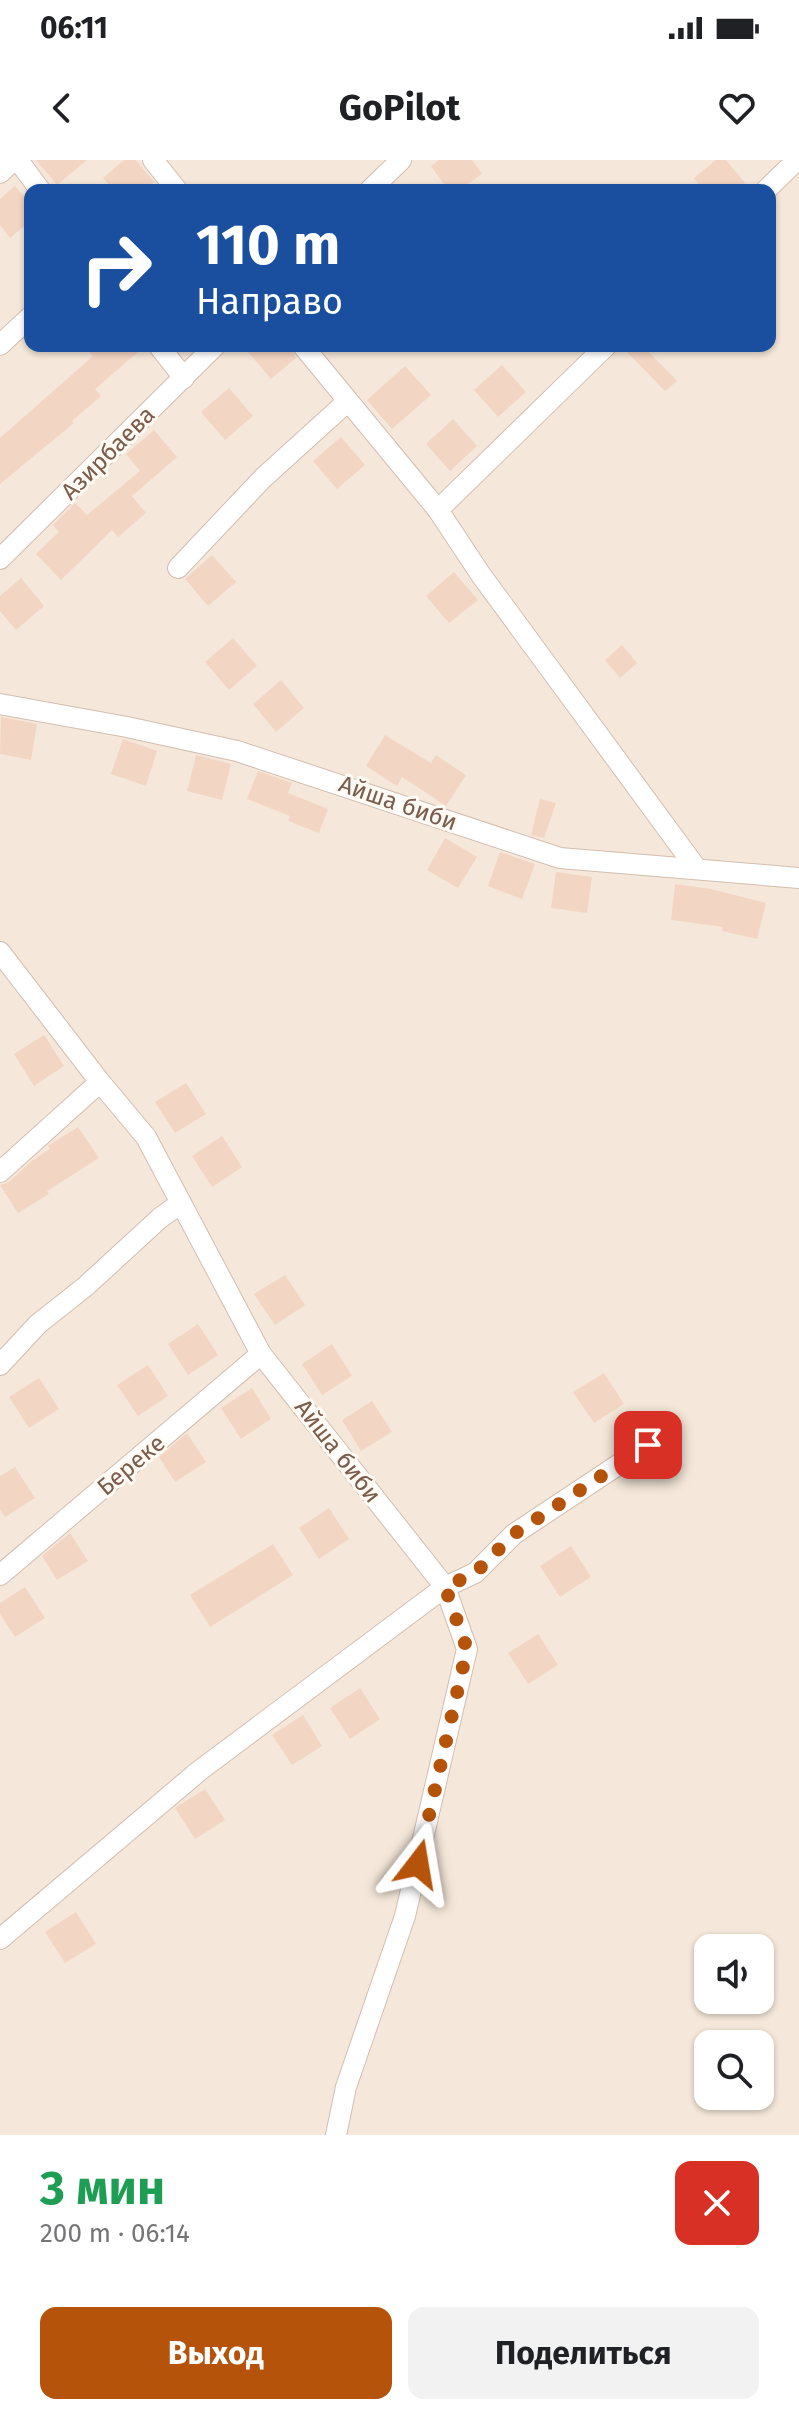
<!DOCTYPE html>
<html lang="ru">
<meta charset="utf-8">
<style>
body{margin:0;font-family:"Fira Sans",sans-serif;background:#f2f2f2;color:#202124;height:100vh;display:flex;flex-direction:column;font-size:30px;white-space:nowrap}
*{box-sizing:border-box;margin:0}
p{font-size:26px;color:#757577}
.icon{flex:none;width:44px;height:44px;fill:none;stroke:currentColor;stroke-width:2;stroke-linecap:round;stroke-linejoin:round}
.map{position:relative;height:1975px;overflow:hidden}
.drawer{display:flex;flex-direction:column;background:#fff;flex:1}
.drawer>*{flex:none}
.top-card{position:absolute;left:24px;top:24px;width:752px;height:168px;border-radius:16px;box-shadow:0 2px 6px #0004;background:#1a4fa0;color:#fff;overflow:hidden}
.tools{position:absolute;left:694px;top:1774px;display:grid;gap:16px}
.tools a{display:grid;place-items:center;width:80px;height:80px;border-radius:16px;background:#fff;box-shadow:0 2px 6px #0004;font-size:40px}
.pin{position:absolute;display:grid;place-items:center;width:68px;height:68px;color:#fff;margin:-34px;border-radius:16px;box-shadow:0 4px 12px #0006}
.me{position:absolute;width:88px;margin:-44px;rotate:14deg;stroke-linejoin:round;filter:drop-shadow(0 0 6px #0008)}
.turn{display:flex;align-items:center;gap:28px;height:168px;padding:0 40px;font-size:36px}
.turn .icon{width:104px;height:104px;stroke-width:2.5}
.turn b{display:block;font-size:56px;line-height:68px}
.round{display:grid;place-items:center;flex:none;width:84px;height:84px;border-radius:16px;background:#f2f2f2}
.head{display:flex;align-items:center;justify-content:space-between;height:136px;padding:0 40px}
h1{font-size:48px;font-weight:700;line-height:60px;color:#1e9e55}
.button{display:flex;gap:16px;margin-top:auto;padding:16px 40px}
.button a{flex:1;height:92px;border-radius:16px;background:#b45309;color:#fff;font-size:32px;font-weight:700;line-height:92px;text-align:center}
.button a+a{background:#f2f2f2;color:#202124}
.status{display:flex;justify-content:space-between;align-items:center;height:56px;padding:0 40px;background:#fff;direction:ltr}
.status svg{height:22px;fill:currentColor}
header{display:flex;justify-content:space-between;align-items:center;height:104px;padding:0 40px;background:#fff;font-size:36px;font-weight:700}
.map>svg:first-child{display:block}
.residential{fill:#f5e8da;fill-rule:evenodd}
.building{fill:#f3d5c3}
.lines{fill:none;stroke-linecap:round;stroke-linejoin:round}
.minor-casing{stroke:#d1beb0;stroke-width:22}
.minor{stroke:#fff;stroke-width:20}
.route{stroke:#b45309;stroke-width:14;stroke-dasharray:0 25.2}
.labels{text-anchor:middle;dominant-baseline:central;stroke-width:6;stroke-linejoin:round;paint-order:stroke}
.street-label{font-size:24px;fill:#7a5c4d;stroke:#fffaf3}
</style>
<div class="status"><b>06:11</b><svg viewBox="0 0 49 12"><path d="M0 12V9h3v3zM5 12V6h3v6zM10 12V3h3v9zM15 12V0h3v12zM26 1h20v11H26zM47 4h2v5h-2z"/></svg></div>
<header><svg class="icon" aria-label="back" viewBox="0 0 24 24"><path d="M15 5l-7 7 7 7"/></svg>GoPilot<svg class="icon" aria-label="heart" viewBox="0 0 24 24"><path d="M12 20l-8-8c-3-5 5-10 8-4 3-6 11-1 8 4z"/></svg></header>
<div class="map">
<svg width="799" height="1975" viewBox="0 0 799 1975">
<rect width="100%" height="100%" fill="#fdf6ec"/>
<!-- residential -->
<path class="residential" d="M 0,0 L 799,0 L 799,1975 L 0,1975 ZM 30,30 L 770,30 L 770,186 L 30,186 ZM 708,1788 L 760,1788 L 760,1840 L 708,1840 ZM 708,1884 L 760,1884 L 760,1936 L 708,1936 Z"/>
<!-- building -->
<g class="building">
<polygon points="36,0 87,0 57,25"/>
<polygon points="124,0 136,0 154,22 144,30 114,30 103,18"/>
<polygon points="439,0 472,0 482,14 459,30 448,30 431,6"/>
<polygon points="716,0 726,0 745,23 737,30 703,30 694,18"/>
<polygon points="15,26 30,43 30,61 10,78 0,65 0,39"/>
<polygon points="84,186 145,186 95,229 101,236 72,261 74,263 0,324 0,278 93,196"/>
<polygon points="243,186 290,186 296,198 271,219"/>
<polygon points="621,186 643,186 677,221 665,231"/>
<polygon points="502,205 526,232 498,257 474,230"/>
<polygon points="405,206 431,235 392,269 367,240"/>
<polygon points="229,228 253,256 225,280 201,252"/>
<polygon points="453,259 477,286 450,311 426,284"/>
<polygon points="154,270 177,297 132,336 146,353 118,377 112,370 61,420 36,394 59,372 53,365 75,343 87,355 140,311 126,294"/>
<polygon points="341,277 365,305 337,329 313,301"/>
<polygon points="212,395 236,422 208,446 185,419"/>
<polygon points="454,412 478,440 449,463 426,436"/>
<polygon points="21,418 44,446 16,470 0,451 0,436"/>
<polygon points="233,478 257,506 229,530 205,502"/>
<polygon points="622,485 637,503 620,518 605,500"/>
<polygon points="281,520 304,548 276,572 253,544"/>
<polygon points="1,557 37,564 31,600 0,594"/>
<polygon points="385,575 431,603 436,595 466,615 446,646 402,617 397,626 366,606"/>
<polygon points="123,579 157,591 146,626 111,614"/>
<polygon points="196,595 231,604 222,640 187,631"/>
<polygon points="258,611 292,623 288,633 328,649 319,673 288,661 290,656 247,639"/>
<polygon points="540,639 556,643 544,678 531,675"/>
<polygon points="445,678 477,697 458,728 427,710"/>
<polygon points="500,692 535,704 522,739 488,726"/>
<polygon points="556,712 592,717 587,753 551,748"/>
<polygon points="675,724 711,729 766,743 757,779 722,771 723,767 671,760"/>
<polygon points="44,875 64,906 34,926 14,894"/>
<polygon points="186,923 206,954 175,973 155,942"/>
<polygon points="78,967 99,998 47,1031 49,1034 18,1053 0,1025 9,1022 33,1000 50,989 48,986"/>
<polygon points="222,976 242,1007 212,1027 192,996"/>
<polygon points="285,1115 305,1145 275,1165 254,1134"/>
<polygon points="198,1164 218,1195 188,1215 168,1184"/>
<polygon points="332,1184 352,1216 322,1235 302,1204"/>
<polygon points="148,1205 168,1236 138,1256 117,1225"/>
<polygon points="604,1213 624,1244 594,1263 573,1232"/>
<polygon points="39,1218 59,1249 29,1268 9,1237"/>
<polygon points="252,1228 271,1259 241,1279 221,1248"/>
<polygon points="372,1241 392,1272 361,1291 342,1260"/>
<polygon points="187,1273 206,1302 175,1322 159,1297"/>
<polygon points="15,1307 35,1338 5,1357 0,1350 0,1316"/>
<polygon points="329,1348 349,1379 319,1399 299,1368"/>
<polygon points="70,1373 88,1401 57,1420 42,1396"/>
<polygon points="273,1384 293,1415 210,1467 190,1435"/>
<polygon points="571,1386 591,1417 560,1437 540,1406"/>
<polygon points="25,1427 45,1458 15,1477 0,1454 0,1443"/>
<polygon points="538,1474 558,1505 528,1524 508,1493"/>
<polygon points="360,1528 380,1559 350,1579 330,1548"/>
<polygon points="303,1555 322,1586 292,1605 272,1575"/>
<polygon points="205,1629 225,1660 195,1679 175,1648"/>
<polygon points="76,1752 96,1784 65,1803 45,1772"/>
</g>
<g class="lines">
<!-- minor casing -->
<g class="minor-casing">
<g id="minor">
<polyline points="18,0 40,30"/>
<polyline points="153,0 177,30"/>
<polyline points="0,13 14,0"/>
<polyline points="370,30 401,0"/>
<polyline points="766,30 797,0"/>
<polyline points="0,185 30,157"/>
<polyline points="159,186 184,218"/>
<polyline points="303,186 438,350 481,415 697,709"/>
<polyline points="438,350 606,186"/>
<polyline points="0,399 215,186"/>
<polyline points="178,408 263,318 348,241"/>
<polyline points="0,544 127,567 237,591 560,698 799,718"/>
<polyline points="0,792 100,922 146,977 261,1194 445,1427 467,1489 405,1756 346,1927 336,1975"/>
<polyline points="0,1012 100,922"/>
<polyline points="0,1205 38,1164 86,1126 160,1058 181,1043"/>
<polyline points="0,1415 261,1194"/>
<polyline points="0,1779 199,1611 445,1427 475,1413 514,1374 648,1285"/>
</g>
</g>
<!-- minor -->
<use href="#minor" class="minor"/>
</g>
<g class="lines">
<!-- route -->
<polyline class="route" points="418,1704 467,1489 445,1427 475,1413 514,1374 648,1285"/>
</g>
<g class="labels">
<!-- street labels -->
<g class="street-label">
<text transform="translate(108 293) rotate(-45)">Азирбаева</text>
<text transform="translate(398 643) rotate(19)">Айша биби</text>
<text transform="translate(338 1291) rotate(52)">Айша биби</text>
<text transform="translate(131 1305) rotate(-40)">Береке</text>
</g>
</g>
</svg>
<div class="tools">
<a><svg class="icon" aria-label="sound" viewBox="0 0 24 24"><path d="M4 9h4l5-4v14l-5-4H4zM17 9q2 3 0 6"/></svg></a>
<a><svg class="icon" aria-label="search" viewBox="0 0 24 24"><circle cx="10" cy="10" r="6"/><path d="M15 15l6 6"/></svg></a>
</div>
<div class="pin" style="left:648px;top:1285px;background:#d93025"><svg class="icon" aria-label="arrive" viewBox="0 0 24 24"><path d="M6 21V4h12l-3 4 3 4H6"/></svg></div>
<svg class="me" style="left:418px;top:1704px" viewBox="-20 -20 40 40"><path d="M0-17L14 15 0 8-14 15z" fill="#b45309" stroke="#fff" stroke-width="4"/></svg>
<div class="top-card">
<div class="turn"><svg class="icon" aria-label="right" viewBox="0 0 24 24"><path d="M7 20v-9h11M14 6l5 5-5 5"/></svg><div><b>110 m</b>Направо</div></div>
</div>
</div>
<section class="drawer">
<div class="head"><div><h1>3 мин</h1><p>200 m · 06:14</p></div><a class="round" style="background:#d93025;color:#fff"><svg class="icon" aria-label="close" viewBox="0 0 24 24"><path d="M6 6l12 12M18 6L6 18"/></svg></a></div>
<div class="button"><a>Выход</a><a>Поделиться</a></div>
</section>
